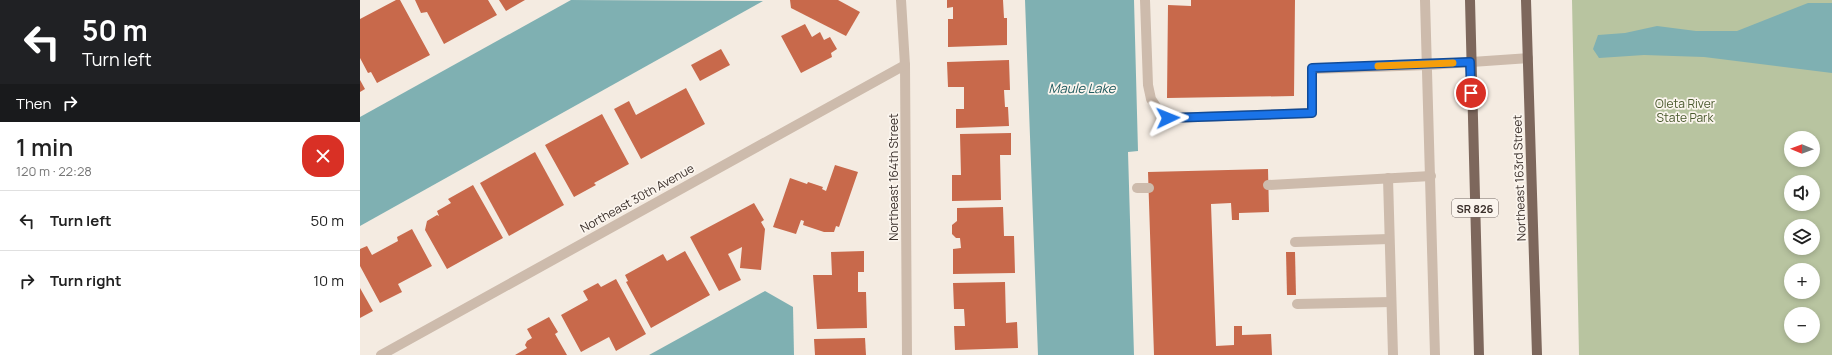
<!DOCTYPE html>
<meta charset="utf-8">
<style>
body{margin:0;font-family:Manrope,sans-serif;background:#f6f6f6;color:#222;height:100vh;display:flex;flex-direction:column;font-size:15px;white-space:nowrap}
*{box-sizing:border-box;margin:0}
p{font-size:13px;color:#767676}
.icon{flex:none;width:22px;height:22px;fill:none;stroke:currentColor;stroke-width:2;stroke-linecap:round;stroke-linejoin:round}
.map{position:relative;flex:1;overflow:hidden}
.panel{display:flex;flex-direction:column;background:#fff;width:360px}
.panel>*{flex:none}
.guide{background:#202124;color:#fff;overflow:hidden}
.needle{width:26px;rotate:271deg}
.tools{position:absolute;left:1424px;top:131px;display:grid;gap:8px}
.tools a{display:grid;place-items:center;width:36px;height:36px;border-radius:50%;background:#fff;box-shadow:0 2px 6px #0003;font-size:20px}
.pin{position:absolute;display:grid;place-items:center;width:34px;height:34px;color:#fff;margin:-17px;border:2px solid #fff;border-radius:50%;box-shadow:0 1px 4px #0007}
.me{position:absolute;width:44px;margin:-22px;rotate:88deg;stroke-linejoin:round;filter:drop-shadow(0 0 3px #0008)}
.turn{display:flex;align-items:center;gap:14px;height:84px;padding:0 16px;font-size:18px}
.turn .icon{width:52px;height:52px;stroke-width:2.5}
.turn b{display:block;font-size:28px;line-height:34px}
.then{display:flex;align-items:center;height:38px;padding:0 16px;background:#0003;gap:8px;font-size:15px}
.round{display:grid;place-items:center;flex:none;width:42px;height:42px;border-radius:16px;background:#f6f6f6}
.headline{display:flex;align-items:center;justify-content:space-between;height:68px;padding:0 16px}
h1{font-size:24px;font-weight:600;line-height:30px}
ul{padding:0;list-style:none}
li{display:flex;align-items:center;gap:12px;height:60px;padding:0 16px;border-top:1px solid #e0e0e0}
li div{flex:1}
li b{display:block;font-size:15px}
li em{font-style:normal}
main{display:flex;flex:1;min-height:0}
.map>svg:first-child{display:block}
.green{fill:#b8c4a0;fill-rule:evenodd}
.water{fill:#7fb0b2}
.building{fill:#c8694b}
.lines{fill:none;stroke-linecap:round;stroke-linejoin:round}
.service{stroke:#cdbbac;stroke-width:10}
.minor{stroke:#cdbbac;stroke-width:10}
.primary{stroke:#7d675c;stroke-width:10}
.route-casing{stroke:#114b97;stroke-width:10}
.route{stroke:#1a73e8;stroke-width:7}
.slow{stroke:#f59e0b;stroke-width:7}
.labels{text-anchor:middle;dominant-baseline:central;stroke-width:3.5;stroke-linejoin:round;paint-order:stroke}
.shield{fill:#fbf5ee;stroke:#756b66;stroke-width:1}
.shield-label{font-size:11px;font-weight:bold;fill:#3b302b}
.park-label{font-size:12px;fill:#4a5a2e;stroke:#fbf5ee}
.street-label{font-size:12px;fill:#3b302b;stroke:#fbf5ee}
.water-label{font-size:13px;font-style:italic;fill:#1f5a5e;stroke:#fbf5ee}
</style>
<main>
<section class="panel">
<div class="guide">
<div class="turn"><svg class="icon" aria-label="left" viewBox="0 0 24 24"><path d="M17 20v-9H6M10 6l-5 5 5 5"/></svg><div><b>50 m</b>Turn left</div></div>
<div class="then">Then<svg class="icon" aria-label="right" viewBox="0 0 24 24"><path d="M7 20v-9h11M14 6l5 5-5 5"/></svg></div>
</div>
<div class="headline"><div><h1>1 min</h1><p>120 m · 22:28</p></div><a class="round" style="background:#d93025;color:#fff"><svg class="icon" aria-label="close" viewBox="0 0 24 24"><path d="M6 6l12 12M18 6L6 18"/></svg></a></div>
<ul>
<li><svg class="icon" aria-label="left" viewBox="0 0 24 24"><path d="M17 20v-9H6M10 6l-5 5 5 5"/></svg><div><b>Turn left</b></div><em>50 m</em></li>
<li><svg class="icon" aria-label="right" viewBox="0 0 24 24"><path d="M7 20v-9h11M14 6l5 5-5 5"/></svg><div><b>Turn right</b></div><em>10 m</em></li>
</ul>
</section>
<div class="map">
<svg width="1472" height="355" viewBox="0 0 1472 355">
<rect width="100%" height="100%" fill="#f4ebe1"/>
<!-- green -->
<path class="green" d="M 1212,0 L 1472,0 L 1472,355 L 1219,355 ZM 1431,138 L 1453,138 L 1453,160 L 1431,160 ZM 1431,182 L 1453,182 L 1453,204 L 1431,204 ZM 1431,226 L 1453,226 L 1453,248 L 1431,248 ZM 1431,270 L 1453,270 L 1453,292 L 1431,292 ZM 1431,314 L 1453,314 L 1453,336 L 1431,336 Z"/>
<!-- water -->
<g class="water">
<polygon points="211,0 403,1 0,226 0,117"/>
<polygon points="665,0 774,0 778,151 768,152 774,355 678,355"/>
<polygon points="1448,3 1472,3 1472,73 1344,57 1284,55 1239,58 1233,49 1238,35 1265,33 1297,26 1336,31 1377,31"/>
<polygon points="405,291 433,307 434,355 289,355"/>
</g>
<!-- building -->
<g class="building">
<polygon points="36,0 40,0 70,55 17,83 11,72 8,73 0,58 0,19"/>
<polygon points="55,0 128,0 137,15 84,44 67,12 61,13"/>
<polygon points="139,0 165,0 146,11"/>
<polygon points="430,0 478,0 500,12 486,36 431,8"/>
<polygon points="587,0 643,0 644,18 647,18 647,45 588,47 588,19 593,19 593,7 587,8"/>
<polygon points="831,0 935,0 934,96 807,98 808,5 831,6"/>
<polygon points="445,24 452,37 460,32 464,40 470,37 477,49 471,53 472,57 441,73 421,36"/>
<polygon points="361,49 370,65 340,81 331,65"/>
<polygon points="649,60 650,90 644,90 645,107 648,107 649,126 596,128 596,109 604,109 604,87 588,87 587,62"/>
<polygon points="0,80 5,89 0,92"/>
<polygon points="326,88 345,124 281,159 254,109 269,101 276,115"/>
<polygon points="242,114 269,164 234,183 236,185 214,197 185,145"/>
<polygon points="651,133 651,155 640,155 641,200 592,201 592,175 601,175 600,134"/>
<polygon points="175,152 204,205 149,236 120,183"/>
<polygon points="475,165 498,172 479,227 476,226 474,232 464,232 443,225 444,221 441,220 436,234 413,227 430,178 447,184 448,182 463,187 462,189 466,191"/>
<polygon points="908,169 909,212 879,213 879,220 872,220 871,203 851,204 856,346 874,345 874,326 882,326 882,335 911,334 912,355 794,355 788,172"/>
<polygon points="113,185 143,238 87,269 65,230 67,221 77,215 79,216 77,211 91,203 88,199"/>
<polygon points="394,203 404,220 401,222 405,229 401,270 380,268 382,247 368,254 381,280 359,291 330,237"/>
<polygon points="643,207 644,236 654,236 655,273 593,274 593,249 601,248 600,238 596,238 592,234 592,225 597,221 597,208"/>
<polygon points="52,229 72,266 38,284 42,292 20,303 0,266 0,249 7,246 12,255 38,241 37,237"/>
<polygon points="325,251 350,295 291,328 266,282 268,281 265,275 303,254 307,261"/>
<polygon points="504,251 504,272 498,272 498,292 506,292 507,328 457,329 453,275 472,275 471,252"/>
<polygon points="926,252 935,252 936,295 927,295"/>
<polygon points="256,279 286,334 256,351 249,337 221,352 201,315 228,300 223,291 238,283 241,287"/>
<polygon points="645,282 646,323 657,322 658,348 595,350 594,326 605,326 604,309 594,309 593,283"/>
<polygon points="0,288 13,311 0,318"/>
<polygon points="189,317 198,332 195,334 207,355 155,355 167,348 165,345 167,341 172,338 167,329"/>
<polygon points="505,338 506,355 455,355 454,339"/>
</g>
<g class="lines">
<!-- service -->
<g class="service">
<polyline points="785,0 788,85 791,99 799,111 808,118 952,113 952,69 1068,65"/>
<polyline points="1028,178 1033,355"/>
<polyline points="908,185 1071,176"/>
<polyline points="777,188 789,188"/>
<polyline points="935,242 1029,239"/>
<polyline points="937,304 1031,302"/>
</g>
<!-- minor -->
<g class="minor">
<polyline points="541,0 545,65 547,355"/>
<polyline points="1065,0 1075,355"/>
<polyline points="1068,65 1168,58"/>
<polyline points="21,355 545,65"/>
</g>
<!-- primary -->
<g class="primary">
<polyline points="1110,0 1119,355"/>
<polyline points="1166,0 1177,355"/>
</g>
</g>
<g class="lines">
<!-- route casing -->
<g class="route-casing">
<polyline id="route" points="808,118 952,113 952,68 1110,62 1111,93"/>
</g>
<!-- route -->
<use href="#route" class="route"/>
<!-- slow -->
<polyline class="slow" points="1018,66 1093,63"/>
</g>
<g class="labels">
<!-- shield labels -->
<rect class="shield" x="1092" y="199" width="46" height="18" rx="3"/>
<g class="shield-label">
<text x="1115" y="208">SR 826</text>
</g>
<!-- park labels -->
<g class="park-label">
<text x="1325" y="103">Oleta River<tspan x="1325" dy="14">State Park</tspan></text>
</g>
<!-- street labels -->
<g class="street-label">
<text transform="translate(533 177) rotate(-90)">Northeast 164th Street</text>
<text transform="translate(1159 178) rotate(-92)">Northeast 163rd Street</text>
<text transform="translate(277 198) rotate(-29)">Northeast 30th Avenue</text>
</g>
<!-- water labels -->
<g class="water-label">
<text x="722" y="88">Maule Lake</text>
</g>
</g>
</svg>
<div class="tools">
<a><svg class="needle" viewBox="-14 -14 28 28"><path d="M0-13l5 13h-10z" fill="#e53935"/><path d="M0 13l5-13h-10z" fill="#767676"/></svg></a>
<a><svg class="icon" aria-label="sound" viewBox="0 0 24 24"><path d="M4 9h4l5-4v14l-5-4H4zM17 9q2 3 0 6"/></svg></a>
<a><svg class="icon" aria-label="layers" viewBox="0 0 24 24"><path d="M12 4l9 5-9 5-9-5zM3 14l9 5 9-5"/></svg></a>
<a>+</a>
<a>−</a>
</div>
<div class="pin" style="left:1111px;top:93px;background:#d93025"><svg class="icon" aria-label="arrive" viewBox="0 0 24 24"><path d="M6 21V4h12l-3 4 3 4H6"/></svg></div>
<svg class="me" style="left:808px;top:118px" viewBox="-20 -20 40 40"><path d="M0-17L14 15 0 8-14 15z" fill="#1a73e8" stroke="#fff" stroke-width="4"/></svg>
</div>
</main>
